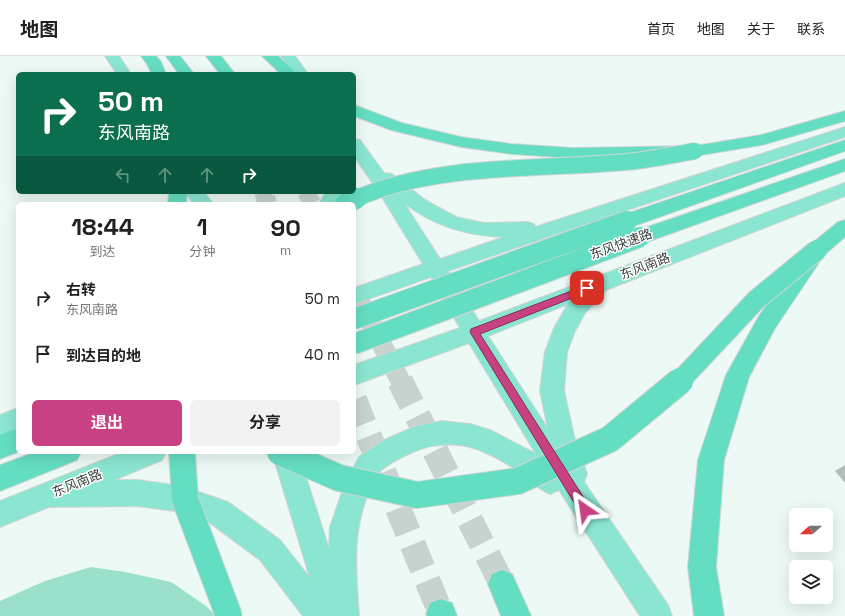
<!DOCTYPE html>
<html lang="zh">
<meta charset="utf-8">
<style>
body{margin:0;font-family:"Space Grotesk","Noto Sans SC",sans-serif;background:#f2f2f2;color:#222;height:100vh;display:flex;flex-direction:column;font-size:15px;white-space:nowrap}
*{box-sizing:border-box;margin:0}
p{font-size:13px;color:#767676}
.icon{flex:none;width:22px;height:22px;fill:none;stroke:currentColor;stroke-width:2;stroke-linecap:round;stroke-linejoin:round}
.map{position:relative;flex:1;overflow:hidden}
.sheet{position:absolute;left:16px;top:146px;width:340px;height:252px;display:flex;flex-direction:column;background:#fff;border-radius:6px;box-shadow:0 4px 16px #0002}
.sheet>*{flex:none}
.top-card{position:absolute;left:16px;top:16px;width:340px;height:122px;border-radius:6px;box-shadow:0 4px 16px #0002;background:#0b6e4f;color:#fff;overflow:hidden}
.needle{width:26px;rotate:249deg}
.buttons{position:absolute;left:789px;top:452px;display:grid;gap:8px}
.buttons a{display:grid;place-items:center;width:44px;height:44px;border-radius:6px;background:#fff;box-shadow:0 4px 16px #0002;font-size:20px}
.pin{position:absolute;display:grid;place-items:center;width:34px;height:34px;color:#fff;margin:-17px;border-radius:8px;box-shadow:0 2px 6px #0006}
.me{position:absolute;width:44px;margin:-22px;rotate:328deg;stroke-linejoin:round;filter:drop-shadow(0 0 3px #0008)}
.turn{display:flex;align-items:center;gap:14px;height:84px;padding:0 16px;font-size:18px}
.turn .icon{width:52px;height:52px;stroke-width:2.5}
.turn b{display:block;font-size:28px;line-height:34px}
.lanes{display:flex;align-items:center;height:38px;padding:0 16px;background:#0003;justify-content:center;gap:20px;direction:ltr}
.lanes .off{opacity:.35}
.eta{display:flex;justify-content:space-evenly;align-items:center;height:68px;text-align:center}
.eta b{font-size:24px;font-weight:700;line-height:28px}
.action{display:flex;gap:8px;margin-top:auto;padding:8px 16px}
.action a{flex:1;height:46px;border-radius:6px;background:#c84283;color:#fff;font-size:16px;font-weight:700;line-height:46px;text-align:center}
.action a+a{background:#f2f2f2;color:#222}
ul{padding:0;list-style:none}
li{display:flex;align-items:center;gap:12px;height:56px;padding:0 16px}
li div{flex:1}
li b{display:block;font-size:15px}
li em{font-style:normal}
header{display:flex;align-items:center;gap:24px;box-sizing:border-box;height:56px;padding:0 20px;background:#fff;border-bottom:1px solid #e0e0e0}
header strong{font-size:19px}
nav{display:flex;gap:22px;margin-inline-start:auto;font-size:14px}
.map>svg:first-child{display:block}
.green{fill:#9ae0cb}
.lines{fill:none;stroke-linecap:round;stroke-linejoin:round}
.trunk-tunnel-far2{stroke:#c8d3d0;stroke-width:16;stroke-dasharray:16 8;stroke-linecap:butt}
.trunk-tunnel-far1{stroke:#c8d3d0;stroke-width:20;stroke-dasharray:20 10;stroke-linecap:butt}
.trunk-tunnel{stroke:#c8d3d0;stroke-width:26;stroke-dasharray:26 13;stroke-linecap:butt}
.primary-casing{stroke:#d3d4d4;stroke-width:2}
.trunk-casing{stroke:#d3d4d4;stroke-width:2}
.primary{fill:#8be6d1;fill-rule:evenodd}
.trunk{fill:#64dec2;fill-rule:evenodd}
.trunk-bridge-far2-casing{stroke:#d3d4d4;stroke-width:18;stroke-linecap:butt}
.trunk-bridge-far1-casing{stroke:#d3d4d4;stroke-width:22;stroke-linecap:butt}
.trunk-bridge-casing{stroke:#d3d4d4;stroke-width:28;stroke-linecap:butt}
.trunk-bridge-far2{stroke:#64dec2;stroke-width:16}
.trunk-bridge-far1{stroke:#64dec2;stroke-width:20}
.trunk-bridge{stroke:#64dec2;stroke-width:26}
.wall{fill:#b3bdba}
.route{fill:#c84283;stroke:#822b55}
.labels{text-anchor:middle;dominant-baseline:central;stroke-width:3;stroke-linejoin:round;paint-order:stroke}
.street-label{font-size:13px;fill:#383d3b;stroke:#fff}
</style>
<header>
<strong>地图</strong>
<nav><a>首页</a><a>地图</a><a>关于</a><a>联系</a></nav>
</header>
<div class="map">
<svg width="845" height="560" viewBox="0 0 845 560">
<rect width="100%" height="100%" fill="#ecf9f5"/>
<!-- green -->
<polygon class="green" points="91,511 125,516 171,526 206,550 216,560 0,560 0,545 45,525"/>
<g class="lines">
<!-- trunk-tunnel-far2 -->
<g class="trunk-tunnel-far2">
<polyline points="262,136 265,143"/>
<polyline points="305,136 309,143"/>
</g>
<!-- trunk-tunnel-far1 -->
<g class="trunk-tunnel-far1">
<polyline points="265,142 267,148"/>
<polyline points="308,142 311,148"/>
<polyline points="354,234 401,326"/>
</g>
<!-- trunk-tunnel -->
<g class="trunk-tunnel">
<polyline points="400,325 502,528"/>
<polyline points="354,344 441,558"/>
</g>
<!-- primary casing -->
<g class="primary-casing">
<g id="primary">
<polygon points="105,0 119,0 131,18 117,18"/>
<polygon points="281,0 295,0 308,18 294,18"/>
<path d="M 845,71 L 845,81 L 565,175 L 448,215 L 479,265 L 845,127 L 845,140 L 606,234 L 585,257 L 575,275 L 567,296 L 564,335 L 574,380 L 587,418 L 584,426 L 668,549 L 672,560 L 640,560 L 559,434 L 550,438 C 538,433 531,424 520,417 C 510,409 496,401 484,396 C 462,386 435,386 413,396 C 401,401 387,408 377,418 C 374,422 373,428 371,432 C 351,471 356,518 359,560 L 303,560 L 260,504 L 210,467 L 181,456 L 138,450 L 49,451 L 0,471 L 0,445 L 123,396 L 166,396 L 162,404 L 114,424 L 138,424 L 181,430 L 228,446 L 280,484 L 310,522 L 272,396 L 298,396 L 329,493 L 330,471 L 345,428 L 359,401 L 382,385 L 416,370 L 442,365 L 470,368 L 490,374 L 536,398 L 469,287 L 354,329 L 354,309 L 460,272 L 431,221 L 354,248 L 354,232 L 423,208 L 380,138 L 354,100 L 354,83 L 360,84 L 384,117 L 392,118 L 425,144 L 456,161 L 484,167 L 527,166 L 534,168 L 535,171 ZM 404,147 C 434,170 466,180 504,181 L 440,203 ZM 568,248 L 554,272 L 545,296 L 540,335 L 548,373 L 488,280 Z"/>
<polygon points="185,136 204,136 213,148 194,148"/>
<polygon points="326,136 344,136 337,148 319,148"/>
<polygon points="18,352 18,374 0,381 0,359"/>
</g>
</g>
<!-- trunk casing -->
<g class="trunk-casing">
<g id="trunk">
<polygon points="141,0 156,0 161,6 166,18 152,18 147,8"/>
<polygon points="166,0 180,0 194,18 179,18"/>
<polygon points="206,0 221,0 235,18 220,18"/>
<polygon points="262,0 278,0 297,18 281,18"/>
<polygon points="354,49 402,67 461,81 511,88 573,92 695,90 761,79 845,55 845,65 762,89 695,100 573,102 511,98 461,91 391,74 354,60"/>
<polygon points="845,84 845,95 634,170 627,172 620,170 618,165 620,160"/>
<polygon points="845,103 845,115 647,186 640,188 633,186 630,181 633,176"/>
<polygon points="169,136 187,136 186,148 168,148"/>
<polygon points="845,164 845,181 824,199 775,272 749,321 724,404 716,511 724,560 694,560 688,511 698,404 726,319 759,260 810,189 838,166"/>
<polygon points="18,372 18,396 0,403 0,379"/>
<polygon points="36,396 81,396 77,404 0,435 0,409"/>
<polygon points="169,396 195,396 198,443 194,452 185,456 176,452 172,443"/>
<polygon points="502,514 512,518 531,560 501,560 488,528 492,518"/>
<polygon points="441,543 452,547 457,560 427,560 426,558 430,547"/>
</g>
</g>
<!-- primary -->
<use href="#primary" class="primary"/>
<!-- trunk -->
<use href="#trunk" class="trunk"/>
<!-- trunk-bridge-far2 casing -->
<g class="trunk-bridge-far2-casing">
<path id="trunk-bridge-far2" d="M 355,143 C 435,107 539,114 626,106 C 649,104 672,99 695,95"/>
</g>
<!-- trunk-bridge-far1 casing -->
<g class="trunk-bridge-far1-casing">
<g id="trunk-bridge-far1">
<polyline points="345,148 357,142"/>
<polyline points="354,263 627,165"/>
<polyline points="354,288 640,181"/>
<polyline points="679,326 756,244 817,194"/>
</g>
</g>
<!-- trunk-bridge casing -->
<g class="trunk-bridge-casing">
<g id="trunk-bridge">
<polyline points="280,396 339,422 417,439 518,425 610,383 680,325"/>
<polyline points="185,443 229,560"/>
</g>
</g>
<!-- trunk-bridge-far2 -->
<use href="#trunk-bridge-far2" class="trunk-bridge-far2"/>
<!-- trunk-bridge-far1 -->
<use href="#trunk-bridge-far1" class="trunk-bridge-far1"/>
<!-- trunk-bridge -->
<use href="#trunk-bridge" class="trunk-bridge"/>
</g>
<!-- wall -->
<polygon class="wall" points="845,409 845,427 835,415"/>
<!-- route -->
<polygon class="route" points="587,229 590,230 592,232 590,235 480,278 589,450 590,454 589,458 585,459 581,458 470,276 471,273"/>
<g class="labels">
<!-- street labels -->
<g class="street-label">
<text transform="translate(621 188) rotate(-20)">东风快速路</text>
<text transform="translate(645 210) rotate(-21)">东风南路</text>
<text transform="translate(77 427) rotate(-22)">东风南路</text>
</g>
</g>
</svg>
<div class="buttons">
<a><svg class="needle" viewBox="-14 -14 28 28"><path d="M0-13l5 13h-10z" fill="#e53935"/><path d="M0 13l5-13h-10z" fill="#767676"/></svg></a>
<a><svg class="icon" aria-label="layers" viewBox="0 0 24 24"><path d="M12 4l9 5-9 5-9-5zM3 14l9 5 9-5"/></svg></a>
</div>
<div class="pin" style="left:587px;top:232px;background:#d93025"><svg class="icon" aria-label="arrive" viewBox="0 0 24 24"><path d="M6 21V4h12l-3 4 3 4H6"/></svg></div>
<svg class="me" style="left:585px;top:454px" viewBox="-20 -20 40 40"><path d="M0-17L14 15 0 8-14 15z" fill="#c84283" stroke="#fff" stroke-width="4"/></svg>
<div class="top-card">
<div class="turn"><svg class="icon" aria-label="right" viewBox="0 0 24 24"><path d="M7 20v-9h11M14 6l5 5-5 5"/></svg><div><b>50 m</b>东风南路</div></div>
<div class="lanes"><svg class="icon off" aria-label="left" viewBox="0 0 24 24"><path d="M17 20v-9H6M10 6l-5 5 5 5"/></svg><svg class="icon off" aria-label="ahead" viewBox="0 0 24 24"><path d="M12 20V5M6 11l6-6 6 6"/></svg><svg class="icon off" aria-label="ahead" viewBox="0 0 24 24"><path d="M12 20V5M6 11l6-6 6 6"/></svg><svg class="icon" aria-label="right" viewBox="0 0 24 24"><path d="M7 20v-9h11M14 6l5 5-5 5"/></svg></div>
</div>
<section class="sheet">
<div class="eta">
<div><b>18:44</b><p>到达</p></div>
<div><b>1</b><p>分钟</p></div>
<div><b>90</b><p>m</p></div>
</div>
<ul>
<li><svg class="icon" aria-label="right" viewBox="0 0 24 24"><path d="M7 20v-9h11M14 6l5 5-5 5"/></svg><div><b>右转</b><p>东风南路</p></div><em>50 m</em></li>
<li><svg class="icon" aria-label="arrive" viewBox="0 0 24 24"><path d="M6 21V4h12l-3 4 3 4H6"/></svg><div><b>到达目的地</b></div><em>40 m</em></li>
</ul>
<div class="action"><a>退出</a><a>分享</a></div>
</section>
</div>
